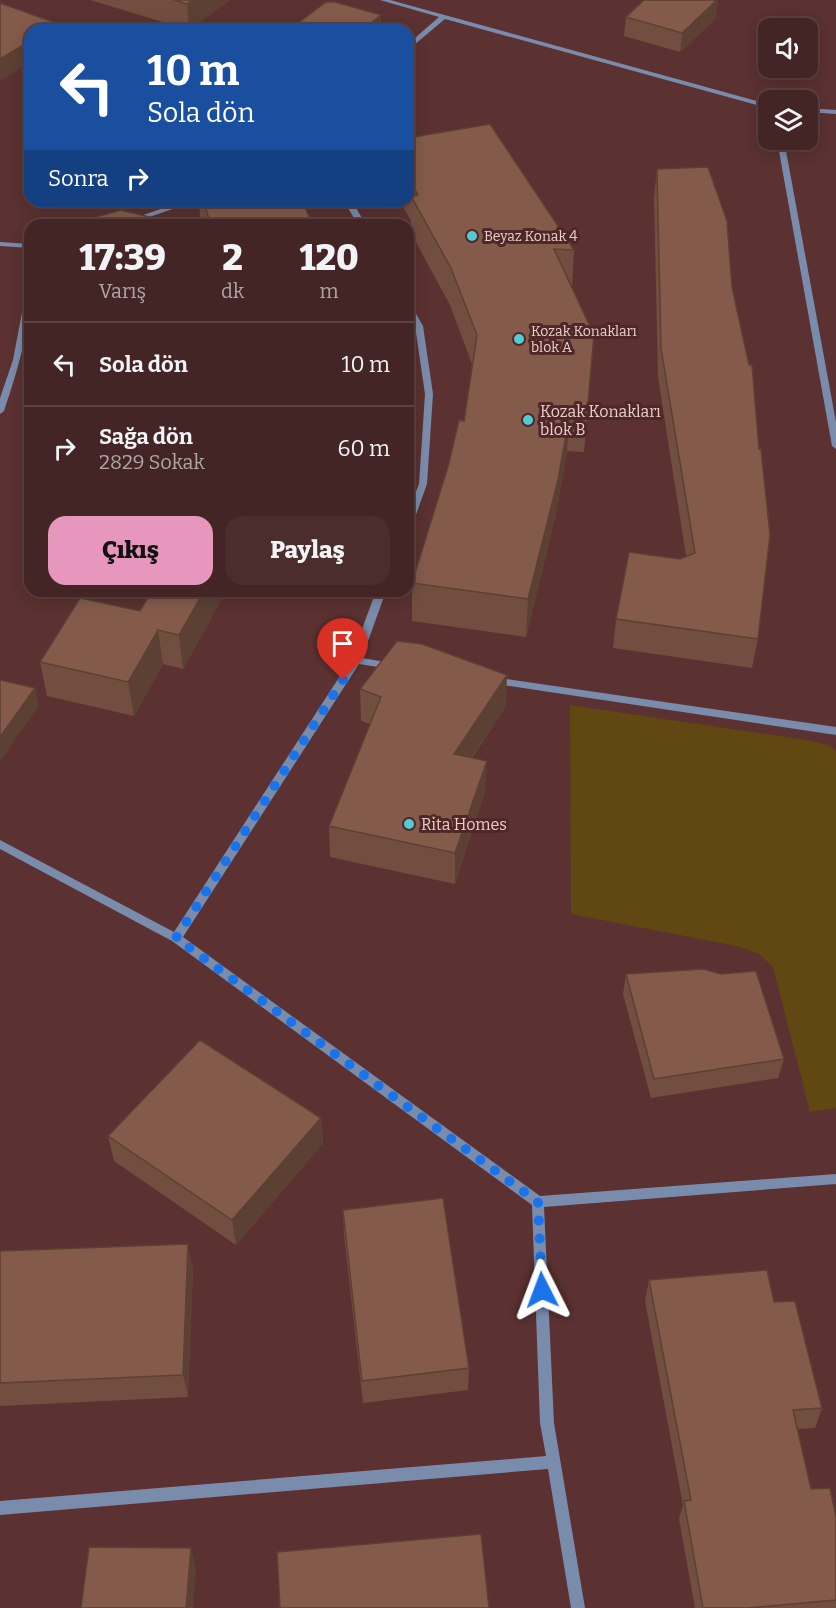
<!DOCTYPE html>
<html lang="tr">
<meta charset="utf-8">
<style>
body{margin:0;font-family:Bitter,serif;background:#4b2d2d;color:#f1f3f6;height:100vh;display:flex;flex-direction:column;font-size:22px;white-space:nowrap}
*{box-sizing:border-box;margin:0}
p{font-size:20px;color:#afa5a7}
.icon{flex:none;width:33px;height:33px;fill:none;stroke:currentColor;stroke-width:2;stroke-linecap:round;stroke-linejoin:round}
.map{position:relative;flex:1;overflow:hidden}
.sheet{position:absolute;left:24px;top:219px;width:390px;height:378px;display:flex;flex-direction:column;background:#442525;border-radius:18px;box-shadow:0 3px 15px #0003,0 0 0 2px #5c4242}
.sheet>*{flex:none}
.banner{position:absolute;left:24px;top:24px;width:390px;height:183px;border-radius:18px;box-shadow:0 3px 15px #0003,0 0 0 2px #5c4242;background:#1a4fa0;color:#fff;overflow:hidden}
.buttons{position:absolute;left:758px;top:18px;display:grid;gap:12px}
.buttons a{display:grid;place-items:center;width:60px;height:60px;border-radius:12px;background:#442525;box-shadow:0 3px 15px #0003,0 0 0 2px #5c4242;font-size:30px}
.pin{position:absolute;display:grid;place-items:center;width:51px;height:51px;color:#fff;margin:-62px -26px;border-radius:50% 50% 50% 0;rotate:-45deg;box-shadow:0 0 6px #0007}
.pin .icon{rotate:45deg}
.me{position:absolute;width:66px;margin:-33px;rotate:357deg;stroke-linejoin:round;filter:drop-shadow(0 0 4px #0008)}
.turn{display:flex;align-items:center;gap:21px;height:126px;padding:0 24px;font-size:27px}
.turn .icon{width:78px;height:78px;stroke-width:2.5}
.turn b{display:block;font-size:42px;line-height:51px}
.then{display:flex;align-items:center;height:57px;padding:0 24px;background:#0003;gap:12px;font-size:22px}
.eta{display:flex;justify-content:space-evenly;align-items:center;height:102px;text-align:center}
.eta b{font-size:36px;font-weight:800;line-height:42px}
.cta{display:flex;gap:12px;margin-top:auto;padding:12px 24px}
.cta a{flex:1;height:69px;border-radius:18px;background:#e797bd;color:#111;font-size:24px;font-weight:800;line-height:69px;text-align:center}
.cta a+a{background:#4b2d2d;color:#f1f3f6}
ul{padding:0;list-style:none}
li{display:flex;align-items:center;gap:18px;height:84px;padding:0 24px;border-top:2px solid #5c4242}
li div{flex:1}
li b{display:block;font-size:22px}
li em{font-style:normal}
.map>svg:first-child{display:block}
.green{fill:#614711}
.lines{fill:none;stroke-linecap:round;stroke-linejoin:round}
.minor{fill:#7a8cab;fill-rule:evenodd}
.wall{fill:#724e40}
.shaded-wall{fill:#5c4034}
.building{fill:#845b4b;stroke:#5c4034;stroke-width:1.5}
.route{stroke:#1a73e8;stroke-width:10;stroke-dasharray:0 18}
.poi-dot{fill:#51ccd4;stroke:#4f2727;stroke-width:2}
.labels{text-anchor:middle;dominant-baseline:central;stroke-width:6;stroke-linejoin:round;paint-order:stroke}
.far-poi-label{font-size:14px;fill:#e8cecc;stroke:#4f2727;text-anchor:start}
.poi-label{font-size:16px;fill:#e8cecc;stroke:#4f2727;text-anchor:start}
</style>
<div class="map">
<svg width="836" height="1608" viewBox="0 0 836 1608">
<rect width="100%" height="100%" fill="#5b3131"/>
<!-- green -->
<polygon class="green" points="570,705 807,740 828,745 836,751 836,1108 810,1112 773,967 759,954 736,946 571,914"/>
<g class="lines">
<!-- minor -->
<g class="minor">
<polygon points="380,0 390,0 768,104 768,108 445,19 408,50 408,44 439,17"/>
<polygon points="807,108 836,110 836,114 807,112"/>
<polygon points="777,140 784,140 836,422 836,449 832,446"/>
<polygon points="184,201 196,201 126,225 114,225"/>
<polygon points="344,201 352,201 366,225 358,225"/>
<polygon points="0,242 30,244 30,248 0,246"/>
<path d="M 27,286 L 30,286 C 30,331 18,369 4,411 L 0,414 L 0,398 L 13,360 Z"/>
<polygon points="408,305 411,305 423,326 433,394 427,484 413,523 408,526 408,511 419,484 425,394 415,326 408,314"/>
<polygon points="376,591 386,591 362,658 391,663 396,666 391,669 359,664 183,937 540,1196 836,1174 836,1184 544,1207 554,1423 585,1608 571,1608 548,1469 0,1515 0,1501 546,1456 540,1423 532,1205 172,941 0,849 0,840 174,932 351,659"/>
<polygon points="493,677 836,727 836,735 489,683 488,681 489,679"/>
</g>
</g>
<!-- wall -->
<g class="wall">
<polygon points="90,0 230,0 189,30"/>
<polygon points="626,17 716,18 680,52 624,36"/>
<polygon points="408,138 574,250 572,287 594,335 584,452 567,451 555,518 526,637 412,621 412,583 464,421 472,364 450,305 411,233 411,221 400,201 408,201"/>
<polygon points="657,169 758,639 752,668 613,648 616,619 680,559 686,556 658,377 654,198"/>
<polygon points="199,201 302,201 313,225 203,225 200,216"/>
<polygon points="152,591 226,591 183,669 163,664 134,716 47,696 40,662 140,611"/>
<polygon points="360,689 506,706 472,758 485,792 455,884 330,857 329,826 370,724 361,721"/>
<polygon points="626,974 784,1059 778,1078 651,1098 623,994"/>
<polygon points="321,1118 323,1143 236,1245 114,1161 108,1136"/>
<polygon points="343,1210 469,1368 468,1390 363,1403 344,1235"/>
<polygon points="0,1251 193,1268 188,1397 0,1406"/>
<polygon points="649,1280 774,1302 822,1408 815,1428 797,1429 811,1489 836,1517 836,1608 695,1608 679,1519 683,1505 645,1301"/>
</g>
<!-- shaded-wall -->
<g class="shaded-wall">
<polygon points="192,0 230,0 189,30 187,4"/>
<polygon points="717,0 718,0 716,18 680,52 682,33"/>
<polygon points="381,15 381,30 362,30"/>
<polygon points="59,24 60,30 48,30"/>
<polygon points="30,41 30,62 0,81 0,59"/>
<polygon points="570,413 567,451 555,518 526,637 528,599"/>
<polygon points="204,591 226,591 183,669 179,635"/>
<polygon points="158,630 163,664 134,716 128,682"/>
<polygon points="507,675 506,706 453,785 454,754"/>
<polygon points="35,688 39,706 0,761 0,737"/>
<polygon points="487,761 485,792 455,884 455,853"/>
<polygon points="321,1118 323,1143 236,1245 232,1220"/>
<polygon points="188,1244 193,1268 188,1397 183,1375"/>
<polygon points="191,1548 196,1568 193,1608 186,1608"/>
</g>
<!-- building -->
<g class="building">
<polygon points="174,0 192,0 187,4"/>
<polygon points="644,0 717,0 682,33 626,17"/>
<polygon points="326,2 335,2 381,15 362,30 289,30"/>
<polygon points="0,3 59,24 48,30 30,30 30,41 0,59"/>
<polygon points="490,124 574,250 554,249 594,335 587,414 570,413 558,480 528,599 412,583 449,463 459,420 464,421 477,335 451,268 411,196 418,195 408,178 408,138"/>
<polygon points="708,167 727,221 732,287 749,365 752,365 759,449 761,449 770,535 758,639 616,619 629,552 680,559 695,553 661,348 657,169"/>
<polygon points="203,201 302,201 313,225 211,225"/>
<polygon points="121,210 162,220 162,225 67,225"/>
<polygon points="152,591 204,591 179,635 158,630 128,682 40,662 80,598 140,611"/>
<polygon points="397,641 422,644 507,675 454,754 487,761 455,853 329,826 381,697 360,689"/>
<polygon points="0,680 35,688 0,737"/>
<polygon points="703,969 721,974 756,971 784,1059 654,1079 626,974"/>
<polygon points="200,1040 321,1118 232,1220 108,1136"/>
<polygon points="443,1198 469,1368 362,1381 343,1210"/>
<polygon points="188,1244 183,1375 0,1383 0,1251"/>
<polygon points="767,1270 774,1302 795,1301 822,1408 793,1410 811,1489 830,1488 836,1517 836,1600 747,1608 703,1608 684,1501 691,1500 649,1280"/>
<polygon points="481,1534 489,1608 280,1608 277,1552"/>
<polygon points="89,1547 191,1548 186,1608 81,1608"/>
</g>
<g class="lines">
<!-- route -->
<polyline class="route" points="343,680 176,938 538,1202 542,1290"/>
</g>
<!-- markers -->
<g class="poi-dot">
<circle cx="472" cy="236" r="6"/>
<circle cx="519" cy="339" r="6"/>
<circle cx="528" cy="420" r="6"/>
<circle cx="409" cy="824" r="6"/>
</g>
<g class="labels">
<!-- far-poi labels -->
<g class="far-poi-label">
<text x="484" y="236">Beyaz Konak 4</text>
<text x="531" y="331">Kozak Konakları<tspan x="531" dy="16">blok A</tspan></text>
</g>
<!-- poi labels -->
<g class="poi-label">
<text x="540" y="411">Kozak Konakları<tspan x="540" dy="18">blok B</tspan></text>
<text x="421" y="824">Rita Homes</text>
</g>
</g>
</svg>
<div class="buttons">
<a><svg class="icon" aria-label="sound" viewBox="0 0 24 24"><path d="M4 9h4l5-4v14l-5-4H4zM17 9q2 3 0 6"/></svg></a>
<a><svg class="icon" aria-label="layers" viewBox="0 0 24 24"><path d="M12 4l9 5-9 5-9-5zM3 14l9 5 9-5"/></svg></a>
</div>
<div class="pin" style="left:343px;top:680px;background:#d93025"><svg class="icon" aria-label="arrive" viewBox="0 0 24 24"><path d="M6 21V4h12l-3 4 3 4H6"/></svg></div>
<svg class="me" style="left:542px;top:1290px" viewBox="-20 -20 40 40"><path d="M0-17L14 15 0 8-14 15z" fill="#1a73e8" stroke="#fff" stroke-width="4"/></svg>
<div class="banner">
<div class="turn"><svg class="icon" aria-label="left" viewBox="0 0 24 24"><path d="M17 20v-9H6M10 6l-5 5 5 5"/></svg><div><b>10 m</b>Sola dön</div></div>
<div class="then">Sonra<svg class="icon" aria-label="right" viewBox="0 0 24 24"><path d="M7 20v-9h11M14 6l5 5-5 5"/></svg></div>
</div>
<section class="sheet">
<div class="eta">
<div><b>17:39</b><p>Varış</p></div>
<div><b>2</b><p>dk</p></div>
<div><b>120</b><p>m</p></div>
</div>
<ul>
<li><svg class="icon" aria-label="left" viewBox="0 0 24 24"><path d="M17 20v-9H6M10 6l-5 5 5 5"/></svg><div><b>Sola dön</b></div><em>10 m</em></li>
<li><svg class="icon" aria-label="right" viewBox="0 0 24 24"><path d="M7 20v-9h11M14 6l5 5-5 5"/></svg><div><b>Sağa dön</b><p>2829 Sokak</p></div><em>60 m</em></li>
</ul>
<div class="cta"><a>Çıkış</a><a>Paylaş</a></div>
</section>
</div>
